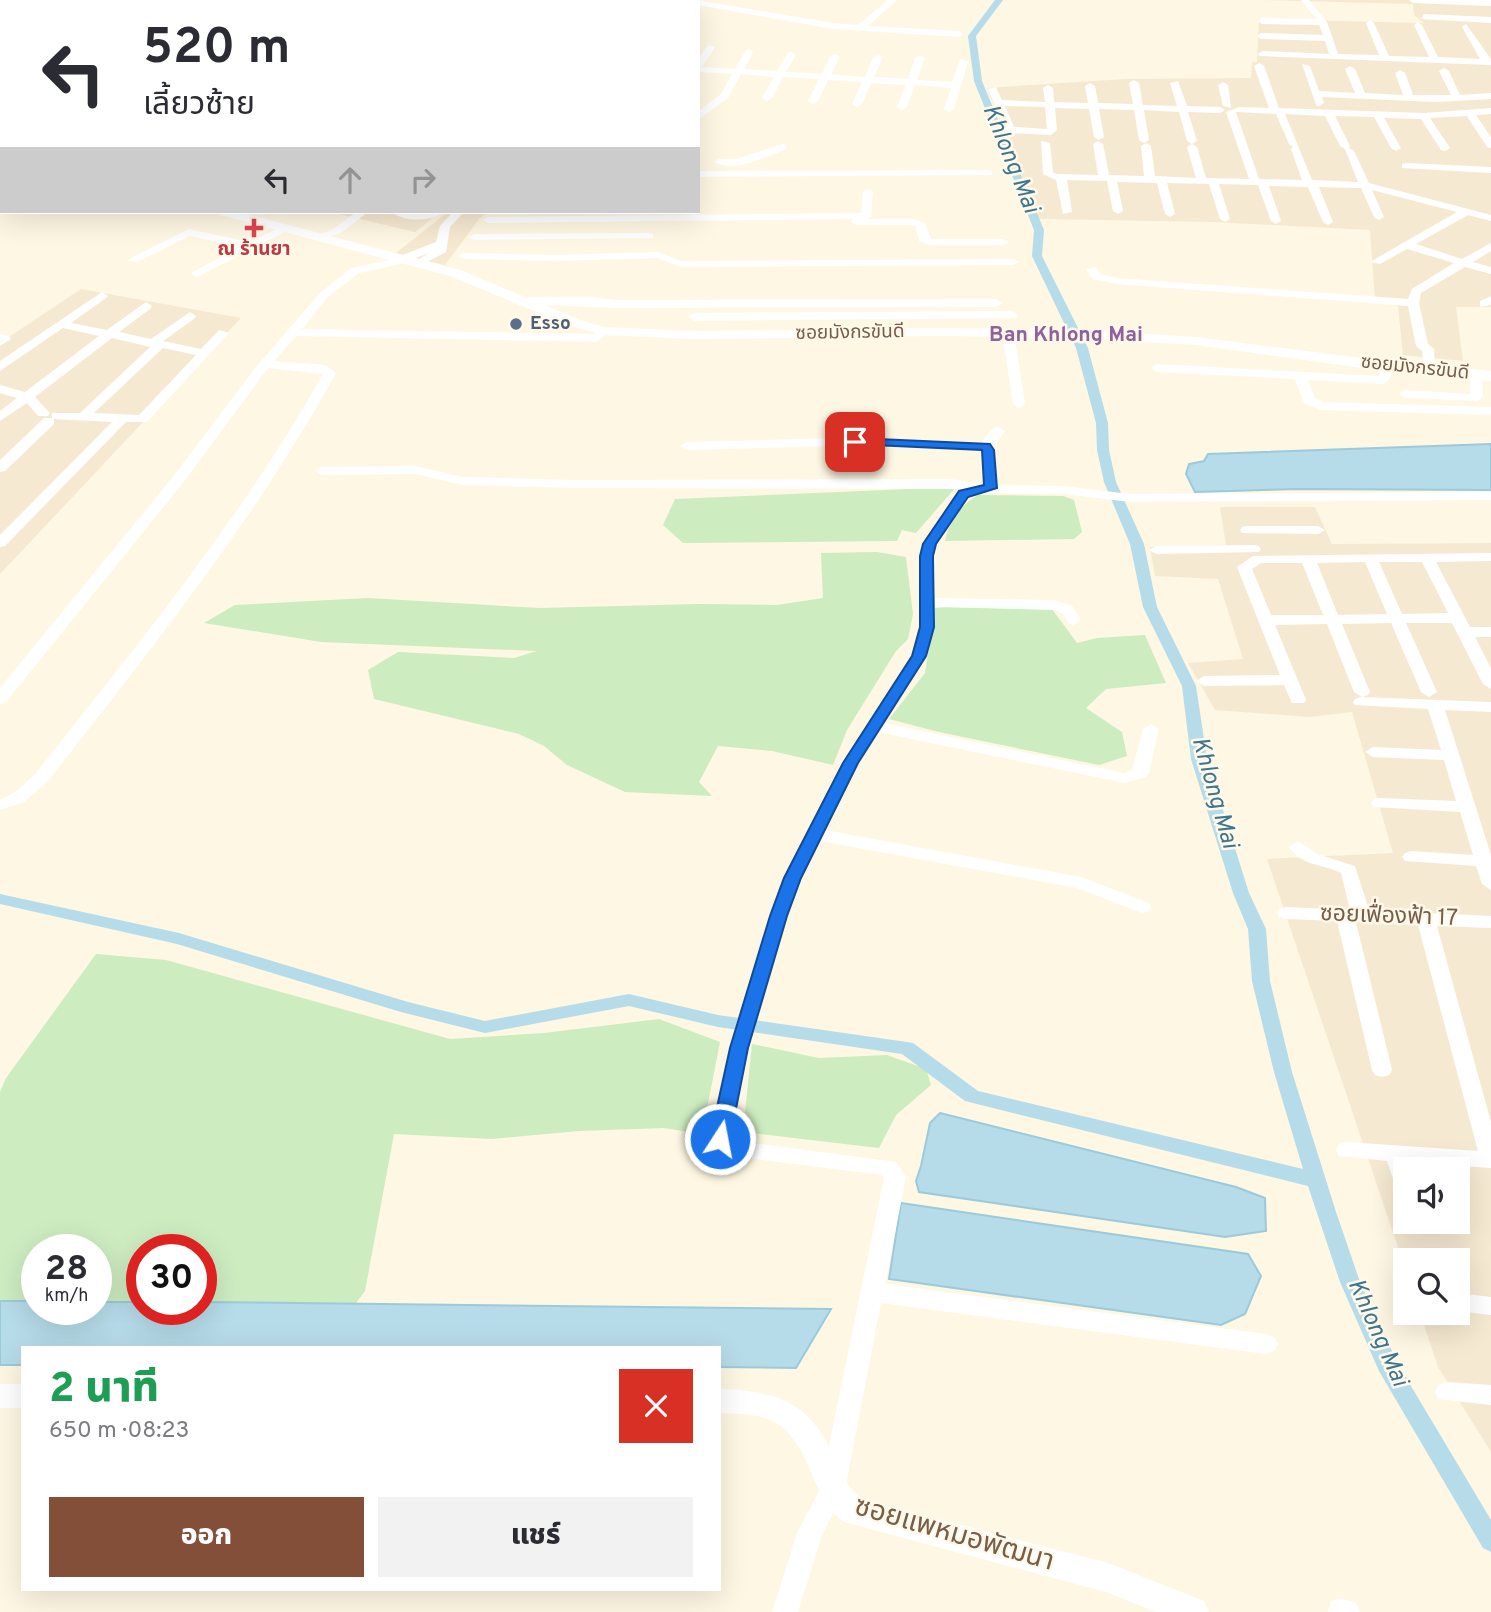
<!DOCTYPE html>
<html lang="th">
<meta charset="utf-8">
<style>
body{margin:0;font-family:Overpass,"Noto Sans Thai",sans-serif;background:#f2f2f3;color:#2b2b33;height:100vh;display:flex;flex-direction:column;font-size:26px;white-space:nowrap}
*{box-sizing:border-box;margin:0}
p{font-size:23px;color:#7c7c81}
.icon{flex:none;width:38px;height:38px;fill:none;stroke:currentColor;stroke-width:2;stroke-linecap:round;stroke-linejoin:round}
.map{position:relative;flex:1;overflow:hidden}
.panel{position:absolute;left:21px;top:1346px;width:700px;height:245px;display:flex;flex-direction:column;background:#fff;border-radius:0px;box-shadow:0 7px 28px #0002}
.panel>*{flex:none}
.banner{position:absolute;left:0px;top:0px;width:700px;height:214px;box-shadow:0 7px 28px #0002;background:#fff;color:#2b2b33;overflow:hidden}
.buttons{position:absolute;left:1393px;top:1157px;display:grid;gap:14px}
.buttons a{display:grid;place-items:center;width:77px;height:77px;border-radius:0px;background:#fff;box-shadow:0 7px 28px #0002;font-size:35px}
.speed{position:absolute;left:21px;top:1234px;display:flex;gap:14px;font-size:35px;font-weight:700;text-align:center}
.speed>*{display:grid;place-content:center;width:91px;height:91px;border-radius:50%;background:#fff;box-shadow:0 7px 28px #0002;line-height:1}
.speed small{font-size:18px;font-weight:400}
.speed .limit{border:10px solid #d22;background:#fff;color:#111}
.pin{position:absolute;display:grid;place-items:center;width:60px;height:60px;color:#fff;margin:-30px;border-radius:14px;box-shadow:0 4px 10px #0006}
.me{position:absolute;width:77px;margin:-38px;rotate:11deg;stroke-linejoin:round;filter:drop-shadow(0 0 5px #0008)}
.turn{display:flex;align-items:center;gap:24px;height:147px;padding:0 28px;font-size:32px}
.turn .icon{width:91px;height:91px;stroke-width:2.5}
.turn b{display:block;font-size:49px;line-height:60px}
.lanes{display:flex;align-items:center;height:66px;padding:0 28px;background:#0003;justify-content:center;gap:35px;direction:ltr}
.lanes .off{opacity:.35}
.round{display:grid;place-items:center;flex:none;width:74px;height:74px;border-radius:0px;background:#f2f2f3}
.head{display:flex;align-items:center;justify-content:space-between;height:119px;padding:0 28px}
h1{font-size:42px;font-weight:800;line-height:52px;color:#1e9e55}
.primary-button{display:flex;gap:14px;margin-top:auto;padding:14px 28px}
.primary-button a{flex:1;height:80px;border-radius:0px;background:#844f39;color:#fff;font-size:28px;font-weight:800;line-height:80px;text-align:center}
.primary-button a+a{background:#f2f2f3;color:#2b2b33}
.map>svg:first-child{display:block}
.residential{fill:#f6e9d1;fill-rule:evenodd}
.green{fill:#cdecc0}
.water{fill:#b6dbe9;stroke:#9bcadb;stroke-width:2}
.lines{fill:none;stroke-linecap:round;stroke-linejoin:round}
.canal{fill:#b6dbe9;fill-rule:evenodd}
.minor{fill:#fff;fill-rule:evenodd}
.tertiary{fill:#fff;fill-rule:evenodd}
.route{fill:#1a73e8;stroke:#114b97;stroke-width:2}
.health-dot{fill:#e0444e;stroke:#fff9eb;stroke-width:2.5}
.service-dot{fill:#5c6f8a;stroke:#fff9eb;stroke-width:2.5}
.labels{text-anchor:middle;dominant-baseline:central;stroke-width:5;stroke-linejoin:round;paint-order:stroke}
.far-health-label{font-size:19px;font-weight:bold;fill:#be3a42;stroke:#fff9eb}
.far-service-label{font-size:19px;font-weight:bold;fill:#4e5e75;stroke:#fff9eb;text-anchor:start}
.far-street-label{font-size:19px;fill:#785e47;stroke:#fff9eb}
.far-quarter-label{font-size:21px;font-weight:bold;fill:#8f629c;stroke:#fff9eb}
.street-label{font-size:23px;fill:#785e47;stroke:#fff9eb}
.water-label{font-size:24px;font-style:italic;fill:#3f768d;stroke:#fff9eb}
.near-street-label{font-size:28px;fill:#785e47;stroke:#fff9eb}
</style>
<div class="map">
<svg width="1491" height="1612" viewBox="0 0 1491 1612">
<rect width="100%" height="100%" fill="#fef7e3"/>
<!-- residential -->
<g class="residential">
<polygon points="49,0 332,0 341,2 45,2"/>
<polygon points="1265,0 1491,0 1491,307 1456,307 1463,361 1403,355 1398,306 1375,301 1370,230 1214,222 1039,219 987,88 1125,79 1251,78 1252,62 1257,62 1259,19 1424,23 1414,15 1413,4"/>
<polygon points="330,212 440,212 415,232"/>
<polygon points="448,212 488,212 479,219 445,265 396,253"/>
<polygon points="81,289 241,318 0,574 0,343"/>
<path d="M 1220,507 L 1315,507 L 1332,544 L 1491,543 L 1491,1452 L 1438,1367 L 1420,1313 L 1458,1312 L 1458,1260 L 1405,1260 L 1405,1268 L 1267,859 L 1393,853 L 1352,712 L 1310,717 L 1215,710 L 1188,663 L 1243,659 L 1218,579 L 1155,576 L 1150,547 L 1226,545 ZM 1405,1169 L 1458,1169 L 1458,1222 L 1405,1222 Z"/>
</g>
<!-- green -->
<g class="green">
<polygon points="956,487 916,533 902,530 897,541 683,543 663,525 675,499"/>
<path d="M 978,495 L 1063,496 L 1074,500 L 1082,532 L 1074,539 L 945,541 C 949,521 961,505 978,495 Z"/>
<polygon points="877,552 906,557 913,614 908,639 896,651 847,730 833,765 772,751 718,746 699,782 712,796 625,792 567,765 544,746 519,734 374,699 368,670 398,652 514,658 537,651 321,642 204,623 235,605 368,598 540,608 697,604 777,605 823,598 821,553"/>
<polygon points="981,603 1052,609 1077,643 1097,638 1145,635 1166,683 1106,689 1086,708 1122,732 1127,756 1099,765 939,732 889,719 925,673 931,635 928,609"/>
<polygon points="96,954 166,960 450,1039 544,1033 659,1019 720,1042 702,1134 664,1128 579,1131 492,1139 394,1134 365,1291 356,1303 201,1302 201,1250 142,1250 142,1302 96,1302 96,1250 37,1250 37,1301 0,1301 0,1092 6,1078"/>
<polygon points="752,1044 819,1058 887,1055 926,1069 931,1085 896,1115 879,1148 743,1132"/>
</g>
<!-- water -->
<g class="water">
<polygon points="1491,444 1491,490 1298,489 1195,492 1186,474 1189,464 1204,461 1208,454"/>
<polygon points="940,1113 1236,1187 1265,1198 1266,1231 1225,1237 919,1192 916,1181 921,1166 930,1123"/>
<polygon points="901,1203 1248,1254 1261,1276 1245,1314 1221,1325 889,1279"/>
<polygon points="0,1301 37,1301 37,1309 96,1309 96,1302 142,1302 142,1309 201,1309 201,1302 831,1309 796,1368 719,1367 719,1348 23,1348 23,1365 0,1365"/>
</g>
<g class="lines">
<!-- canal -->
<polygon class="canal" points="995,0 1003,0 976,36 982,81 1044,230 1042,256 1088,348 1108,423 1109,450 1116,482 1144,544 1157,607 1196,686 1207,759 1249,893 1266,929 1270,981 1292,1072 1336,1212 1360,1282 1399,1366 1491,1520 1491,1552 1483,1548 1379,1371 1340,1282 1308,1186 965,1101 902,1054 718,1027 629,1006 485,1033 401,1012 177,944 0,904 0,894 179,933 408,1002 485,1021 629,994 718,1015 907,1042 913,1043 978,1091 1303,1169 1274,1072 1252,981 1248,929 1233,893 1191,759 1182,686 1143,607 1130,544 1104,482 1097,450 1096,423 1076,348 1032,256 1034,230 974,81 968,36"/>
<!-- minor -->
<g class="minor">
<polygon points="87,0 98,0 86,2"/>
<polygon points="145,0 156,0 144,2"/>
<polygon points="204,0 215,0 202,2"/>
<polygon points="220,0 234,0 236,2 221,2"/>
<polygon points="264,0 275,0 263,2"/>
<polygon points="388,0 399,0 387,2"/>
<polygon points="695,0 833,23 858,25 888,0 897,0 868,26 959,31 963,34 959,37 833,29 698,5"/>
<polygon points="1301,0 1309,0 1327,22 1338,54 1379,55 1366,23 1370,20 1374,23 1389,56 1429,57 1414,25 1418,22 1422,25 1438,57 1480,59 1462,27 1466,24 1491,59 1491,65 1259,56 1258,54 1262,51 1329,54 1325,41 1261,39 1257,36 1261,33 1323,35 1319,25 1262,24 1258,21 1262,18 1317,19"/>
<polygon points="1409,0 1491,0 1491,6 1413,3"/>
<polygon points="1424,14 1491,17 1491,23 1421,19"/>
<rect x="0" y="18" width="2" height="6"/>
<rect x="0" y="34" width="2" height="6"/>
<polygon points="708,45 715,47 702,67 735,69 746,50 749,49 753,52 744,69 777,71 788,53 791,52 796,55 786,72 822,74 830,57 835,54 840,57 831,74 865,77 873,58 878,55 883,58 874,77 908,79 915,58 920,55 925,58 917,80 952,82 960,59 968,61 954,109 949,112 944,109 951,88 915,85 907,107 902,110 897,107 906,85 871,83 862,104 857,107 852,104 862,82 828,80 818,101 813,104 808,101 819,79 783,77 772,98 767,101 762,98 774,77 741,74 728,98 698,120 698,112 721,94 732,74 698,72 698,59"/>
<polygon points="0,57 2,58 2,64 0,63"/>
<path d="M 1259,63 L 1264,66 L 1279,108 L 1424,113 L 1491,108 L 1491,114 L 1476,115 L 1491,137 L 1491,148 L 1487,147 L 1467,116 L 1430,118 L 1450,148 L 1445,151 L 1441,150 L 1421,119 L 1384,118 L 1401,148 L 1396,151 L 1391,148 L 1374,117 L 1335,116 L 1350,146 L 1349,148 L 1354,151 L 1369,183 L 1491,215 L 1491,221 L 1468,215 L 1416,244 L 1462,259 L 1491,243 L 1491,251 L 1473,262 L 1491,267 L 1491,274 L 1465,267 L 1421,293 L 1419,303 L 1428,344 L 1434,349 L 1435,374 L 1431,375 L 1425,371 L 1422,351 L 1416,346 L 1408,306 L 1117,284 L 1092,279 L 1086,269 L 1096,267 L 1100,274 L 1117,278 L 1408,299 L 1412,289 L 1454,263 L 1407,249 L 1380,264 L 1370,262 L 1457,212 L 1372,190 L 1384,217 L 1379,220 L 1374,217 L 1361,188 L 1319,187 L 1333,222 L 1328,225 L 1323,222 L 1308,187 L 1269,186 L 1281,221 L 1276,224 L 1271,221 L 1258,185 L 1219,184 L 1230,219 L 1225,222 L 1220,219 L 1209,184 L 1167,183 L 1175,214 L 1170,217 L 1165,214 L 1157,183 L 1117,182 L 1123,211 L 1118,214 L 1113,211 L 1107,181 L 1067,180 L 1072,212 L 1063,214 L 1056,180 L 1043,174 L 1041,141 L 1050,143 L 1053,172 L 1056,174 L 1098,175 L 1093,144 L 1098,141 L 1103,144 L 1109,175 L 1144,176 L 1141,146 L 1146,143 L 1151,146 L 1155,176 L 1196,178 L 1187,147 L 1192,144 L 1187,141 L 1179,112 L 1144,110 L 1149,140 L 1144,143 L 1139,140 L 1134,110 L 1099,109 L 1104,137 L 1099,140 L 1094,137 L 1089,109 L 1055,108 L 1057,130 L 1051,135 L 1010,133 L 1005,130 L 988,89 L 996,87 L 1002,100 L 1045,102 L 1043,88 L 1048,85 L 1053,88 L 1054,102 L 1088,103 L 1085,86 L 1090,83 L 1095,86 L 1098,103 L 1133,104 L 1129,83 L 1134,80 L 1139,83 L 1143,105 L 1177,106 L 1170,83 L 1178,81 L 1187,106 L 1220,107 L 1225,110 L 1220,113 L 1188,112 L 1197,141 L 1192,144 L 1197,147 L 1206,178 L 1249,179 L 1226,112 L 1239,107 L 1269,108 L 1254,66 ZM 1005,106 L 1045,107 L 1047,129 L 1014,127 ZM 1236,112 L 1276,114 L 1289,144 L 1293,147 L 1291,149 L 1302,180 L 1259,179 ZM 1285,114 L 1325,116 L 1340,146 L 1345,149 L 1358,182 L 1312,180 Z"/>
<polygon points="1302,64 1310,66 1319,91 1355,93 1345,69 1350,66 1355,69 1365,93 1403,95 1395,73 1400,70 1405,73 1413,95 1451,95 1439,71 1444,68 1449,71 1460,95 1491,93 1491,99 1436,102 1322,97 1324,103 1319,106 1316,105"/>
<polygon points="1223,82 1228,85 1231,108 1223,106 1218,85"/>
<path d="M 783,144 L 787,145 L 787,149 C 767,156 733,174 714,162 L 719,159 L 736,159 Z"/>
<polygon points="1406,163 1491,167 1491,173 1402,168 1402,164"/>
<polygon points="988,170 992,171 992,175 698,177 698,171"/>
<polygon points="868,189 873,192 871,216 868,219 913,219 925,223 931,239 1003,239 1009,242 1003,245 929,245 919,241 916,227 912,225 856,225 851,222 853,219 488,223 483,220 488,217 861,213 863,192"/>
<polygon points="356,212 368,212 341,233 319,239 319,235 333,229"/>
<path d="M 391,212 L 444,212 C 431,222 404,222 391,212 Z"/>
<path d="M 453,212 L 464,212 L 450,227 L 446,252 L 419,266 L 413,263 L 429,253 L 397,265 L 359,273 L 328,297 L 302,329 L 594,334 L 603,327 L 609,331 L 597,342 L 296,336 L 274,361 L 325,365 L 336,373 C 255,520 151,649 48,781 L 24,802 L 0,810 L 0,800 L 17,791 L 36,773 C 138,644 242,518 323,374 L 268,368 L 182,484 L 6,702 L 0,704 L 0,688 L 172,478 L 256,367 L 320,293 L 351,268 L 390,260 L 436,242 L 440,226 Z"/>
<polygon points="285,225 290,228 289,230 197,277 191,274 193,272 240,247 190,236 137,262 127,260 189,229 249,242"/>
<polygon points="649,233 653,234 653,238 474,240 468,237 474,234"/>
<polygon points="658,252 681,261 1013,259 1019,262 1013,265 681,267 657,258 557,261 464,259 458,256 464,253 557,255"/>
<path d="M 102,292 L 108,296 L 106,298 L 71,323 L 107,330 L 146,302 L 152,306 L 150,309 L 119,332 L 151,339 L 190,312 L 196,316 L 194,319 L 163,341 L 201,349 L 219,330 L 229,333 L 147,422 L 126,422 L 5,546 L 0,547 L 0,535 L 112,422 L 54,419 L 54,424 L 5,471 L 0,472 L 0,460 L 44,418 L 52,418 L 52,413 L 80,413 L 150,347 L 112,338 L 35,397 L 50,413 L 48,416 L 38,416 L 27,403 L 0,421 L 0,411 L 17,398 L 0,393 L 0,385 L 25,392 L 99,336 L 63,328 L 0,371 L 0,361 ZM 163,348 L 196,355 L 139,415 L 94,413 Z"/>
<polygon points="1491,296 1491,305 1480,307 1480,301"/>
<polygon points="524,297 593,297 615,300 996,299 1002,303 996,307 615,308 520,304 520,298"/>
<polygon points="1012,311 1018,315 1016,318 694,321 688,317 694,313"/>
<polygon points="1008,328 1014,332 1025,404 1019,408 1013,404 1002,332"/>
<polygon points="0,334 9,336 11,339 0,346"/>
<polygon points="1389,362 1395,366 1389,380 1383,384 1308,380 1315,398 1323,402 1491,407 1491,415 1320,410 1304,403 1295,379 1157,372 1151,368 1157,364 1378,376 1385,363"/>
<polygon points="1476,371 1482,375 1483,396 1478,401 1405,398 1399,394 1405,390 1470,394 1470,375"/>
<path d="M 998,427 L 1005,431 L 993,446 L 998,485 L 1064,486 L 1130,494 L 1491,492 L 1491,500 L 1130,502 L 1064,494 L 979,493 L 965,502 L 935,549 L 935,598 L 1054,600 L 1072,606 L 1081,620 L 1073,625 L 1068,623 L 1063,614 L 1054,610 L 935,607 C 935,656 909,683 884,723 L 1124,773 L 1132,770 L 1143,729 L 1151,724 L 1159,729 L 1149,773 L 1146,777 L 1125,783 L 878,732 L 859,763 L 825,830 L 1081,877 L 1149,903 L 1151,907 L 1149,911 L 1142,913 L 1077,888 L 820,841 C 774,933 752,1036 731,1136 L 737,1141 L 896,1162 L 906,1177 L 885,1284 L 1266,1334 L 1274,1337 L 1278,1344 L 1274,1351 L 1266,1354 L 881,1303 L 845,1490 L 822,1535 L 798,1612 L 772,1612 L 797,1533 L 820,1489 L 884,1178 L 882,1175 L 731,1156 L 723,1154 L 709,1139 L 729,1048 L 769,916 L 783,879 L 841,763 L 911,656 L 919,627 L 921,549 L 955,496 L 966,489 L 576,488 L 463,485 L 415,474 L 322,475 L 315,471 L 322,467 L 415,466 L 463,477 L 576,480 L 951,479 L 984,485 L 981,451 L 979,450 L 834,446 L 687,450 L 680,446 L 687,442 L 834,438 L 982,442 L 993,428 Z"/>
<polygon points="1247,526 1318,526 1325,530 1318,534 1242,533 1240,530 1242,527"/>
<polygon points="1254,545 1259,546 1261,549 1259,552 1156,554 1149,550 1156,546"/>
<path d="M 1491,553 L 1491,561 L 1436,562 L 1470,627 L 1491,627 L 1491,637 L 1475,637 L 1491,668 L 1491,689 L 1483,684 L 1452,623 L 1406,623 L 1437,692 L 1429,697 L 1421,692 L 1391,623 L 1342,624 L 1370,692 L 1368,695 L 1362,697 L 1354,692 L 1327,624 L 1275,625 L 1306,700 L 1304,703 L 1292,703 L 1284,685 L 1204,686 L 1196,681 L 1204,676 L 1280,675 L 1237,567 L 1253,556 ZM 1365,562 L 1387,614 L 1338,615 L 1317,563 ZM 1379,562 L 1422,562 L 1448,613 L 1402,614 ZM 1261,563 L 1302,563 L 1323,615 L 1271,615 L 1252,569 Z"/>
<polygon points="1361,697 1491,702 1491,712 1445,710 1491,855 1491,890 1482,884 1476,866 1405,861 1402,857 1405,853 1411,851 1473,855 1460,812 1374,807 1371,803 1374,799 1380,798 1456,801 1444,760 1373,757 1365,752 1373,747 1441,750 1428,709 1355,705 1353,702 1355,699"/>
<path d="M 1298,841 L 1317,854 L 1355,866 L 1369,910 L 1491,916 L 1491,928 L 1437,926 L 1491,1122 L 1491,1168 L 1409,1162 L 1411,1169 L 1405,1169 L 1405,1193 L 1397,1191 L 1387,1161 L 1339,1156 L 1336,1150 L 1339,1144 L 1347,1142 L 1478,1151 L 1418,925 L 1356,922 L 1392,1070 L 1389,1075 L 1382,1077 L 1375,1075 L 1372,1070 L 1337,921 L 1286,919 L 1279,917 L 1277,913 L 1279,909 L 1286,907 L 1350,910 L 1341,873 C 1321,863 1303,867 1289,847 Z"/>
<polygon points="1405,1219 1426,1222 1427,1224 1424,1230 1416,1233 1408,1230"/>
<polygon points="1458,1293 1491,1297 1491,1315 1458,1311"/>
<polygon points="1447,1382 1491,1385 1491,1405 1438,1399 1435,1392 1438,1385"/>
<polygon points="1340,1598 1356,1603 1360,1612 1328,1612 1331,1601"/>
</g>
<!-- tertiary -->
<g class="tertiary">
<rect x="0" y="85" width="2" height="7"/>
<polygon points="219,212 239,212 460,270 580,320 604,327 695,331 940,328 1085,330 1196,337 1369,359 1491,371 1491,381 1369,369 1196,345 1085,338 940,336 695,339 603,335 570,326 450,276 220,215"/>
<rect x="0" y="1384" width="23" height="24"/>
<path d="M 719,1389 C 776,1391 809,1401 833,1455 C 841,1473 847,1488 863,1500 L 1108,1563 L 1204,1601 L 1209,1612 L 1156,1612 L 1106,1592 L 844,1522 C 808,1496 812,1437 768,1419 C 753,1413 735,1414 719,1413 Z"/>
</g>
</g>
<!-- route -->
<polygon class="route" points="855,438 990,444 994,450 997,488 968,497 936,544 933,556 934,627 926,656 858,763 801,878 787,916 748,1048 730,1139 727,1144 720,1146 713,1144 710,1139 730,1048 770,916 784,878 843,763 912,656 920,627 920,556 923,544 959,491 984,485 982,450 851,444 849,442"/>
<!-- markers -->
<path class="health-dot" d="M250.5 217.5h7v7h7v7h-7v7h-7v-7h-7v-7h7z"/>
<circle class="service-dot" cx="516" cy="324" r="7"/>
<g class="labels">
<!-- far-health labels -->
<g class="far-health-label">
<text x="254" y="250">ณ ร้านยา</text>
</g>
<!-- far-service labels -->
<g class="far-service-label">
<text x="530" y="324">Esso</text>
</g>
<!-- far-street labels -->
<g class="far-street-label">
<text transform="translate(850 333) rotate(-1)">ซอยมังกรขันดี</text>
<text transform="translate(1415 368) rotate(6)">ซอยมังกรขันดี</text>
</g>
<!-- far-quarter labels -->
<g class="far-quarter-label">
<text x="1066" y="335">Ban Khlong Mai</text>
</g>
<!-- street labels -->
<g class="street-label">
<text transform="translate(1389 917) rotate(2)">ซอยเฟื่องฟ้า 17</text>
</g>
<!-- water labels -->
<g class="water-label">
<text transform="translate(1010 159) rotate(68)">Khlong Mai</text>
<text transform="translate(1214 793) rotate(74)">Khlong Mai</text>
<text transform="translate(1377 1333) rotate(66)">Khlong Mai</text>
</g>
<!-- near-street labels -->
<g class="near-street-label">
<text transform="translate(954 1535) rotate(16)">ซอยแพหมอพัฒนา</text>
</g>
</g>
</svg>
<div class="buttons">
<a><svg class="icon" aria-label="sound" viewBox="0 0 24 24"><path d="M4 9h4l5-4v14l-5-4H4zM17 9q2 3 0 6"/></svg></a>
<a><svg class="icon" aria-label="search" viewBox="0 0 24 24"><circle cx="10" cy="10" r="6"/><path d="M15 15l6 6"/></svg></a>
</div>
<div class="speed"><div>28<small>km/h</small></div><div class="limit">30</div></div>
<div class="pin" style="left:855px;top:442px;background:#d93025"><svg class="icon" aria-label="arrive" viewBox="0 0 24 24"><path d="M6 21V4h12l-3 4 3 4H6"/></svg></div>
<svg class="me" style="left:720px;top:1139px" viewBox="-20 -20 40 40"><circle r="17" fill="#1a73e8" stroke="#fff" stroke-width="3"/><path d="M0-11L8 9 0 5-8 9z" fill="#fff"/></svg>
<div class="banner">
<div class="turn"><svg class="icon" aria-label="left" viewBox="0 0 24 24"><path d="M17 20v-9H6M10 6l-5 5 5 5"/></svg><div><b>520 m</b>เลี้ยวซ้าย</div></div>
<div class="lanes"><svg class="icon" aria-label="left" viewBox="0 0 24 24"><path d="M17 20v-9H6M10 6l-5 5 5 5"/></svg><svg class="icon off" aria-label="ahead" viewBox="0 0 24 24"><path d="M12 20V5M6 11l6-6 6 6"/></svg><svg class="icon off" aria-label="right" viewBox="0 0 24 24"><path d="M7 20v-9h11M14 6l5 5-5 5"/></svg></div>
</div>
<section class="panel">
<div class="head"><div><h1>2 นาที</h1><p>650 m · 08:23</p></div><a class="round" style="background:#d93025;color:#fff"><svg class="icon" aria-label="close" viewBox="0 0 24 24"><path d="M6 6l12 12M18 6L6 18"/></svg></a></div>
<div class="primary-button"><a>ออก</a><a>แชร์</a></div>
</section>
</div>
